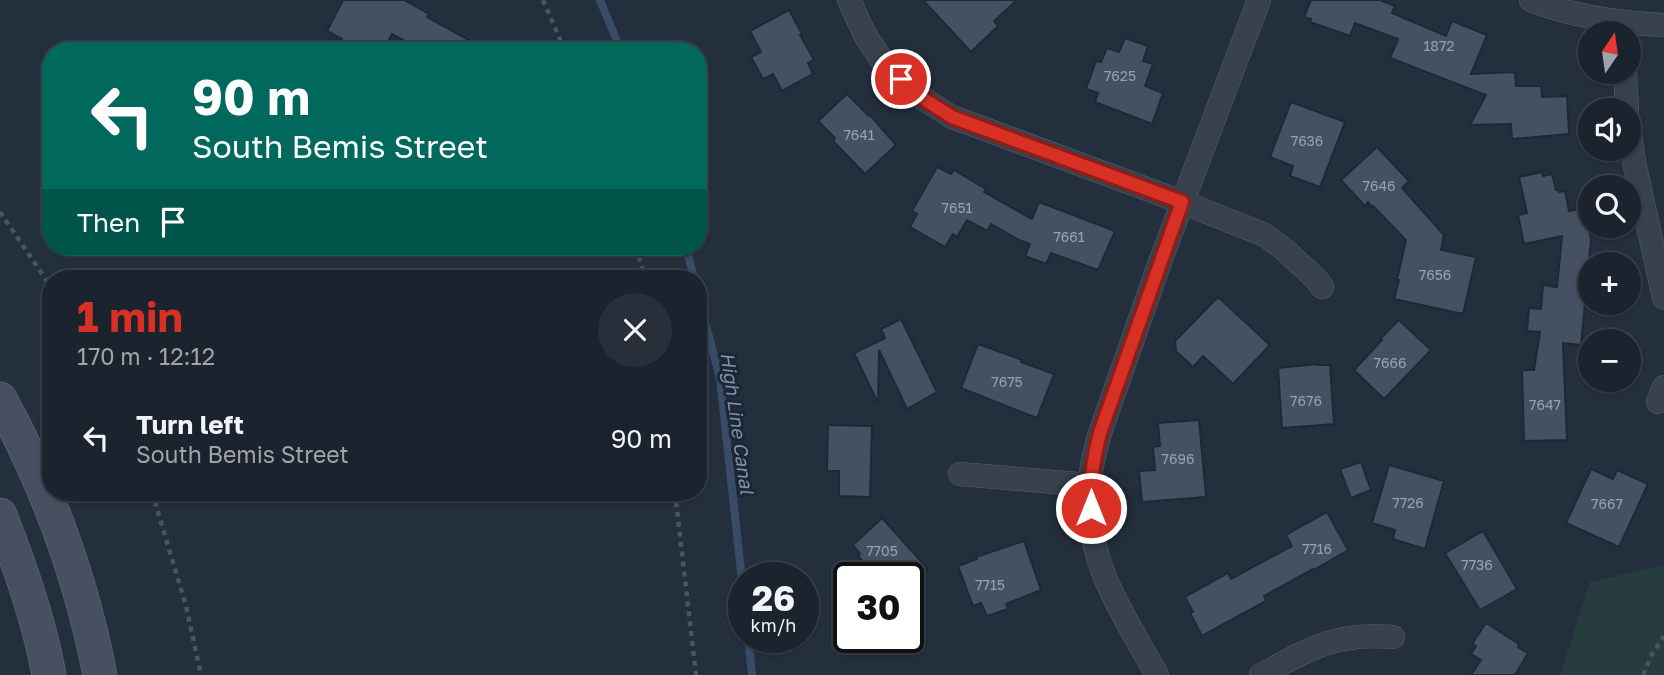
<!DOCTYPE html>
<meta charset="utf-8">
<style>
body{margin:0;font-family:"Golos Text",sans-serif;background:#282f3a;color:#f1f3f6;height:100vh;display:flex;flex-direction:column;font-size:26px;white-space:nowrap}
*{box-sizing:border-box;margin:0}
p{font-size:23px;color:#a0a4aa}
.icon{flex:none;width:38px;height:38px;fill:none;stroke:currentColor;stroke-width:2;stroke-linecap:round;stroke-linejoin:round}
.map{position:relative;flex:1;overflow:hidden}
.side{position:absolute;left:42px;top:270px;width:665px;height:231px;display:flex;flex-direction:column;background:#1b232e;border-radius:28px;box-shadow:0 2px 5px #0004,0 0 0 2px #39404a}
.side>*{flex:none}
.banner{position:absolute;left:42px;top:42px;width:665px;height:214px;border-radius:28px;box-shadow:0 2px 5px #0004,0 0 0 2px #39404a;background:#00695c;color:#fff;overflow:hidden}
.needle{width:46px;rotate:13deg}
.tools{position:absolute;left:1578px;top:21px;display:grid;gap:14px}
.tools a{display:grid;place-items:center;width:63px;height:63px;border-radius:50%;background:#1b232e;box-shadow:0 2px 5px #0004,0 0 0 2px #39404a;font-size:35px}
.speed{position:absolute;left:728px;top:562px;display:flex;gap:14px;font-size:35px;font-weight:700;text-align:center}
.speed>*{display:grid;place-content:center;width:91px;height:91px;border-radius:50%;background:#1b232e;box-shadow:0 2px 5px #0004,0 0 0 2px #39404a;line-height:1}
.speed small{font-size:18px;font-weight:400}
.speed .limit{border:4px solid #111;border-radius:10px;background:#fff;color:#111}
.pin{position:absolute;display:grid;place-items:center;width:60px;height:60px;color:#fff;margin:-30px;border:4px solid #fff;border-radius:50%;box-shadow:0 2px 7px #0007}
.me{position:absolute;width:77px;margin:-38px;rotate:0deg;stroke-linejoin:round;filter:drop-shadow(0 0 5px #0008)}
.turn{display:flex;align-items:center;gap:24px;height:147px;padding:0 35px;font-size:32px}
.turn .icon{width:91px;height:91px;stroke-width:2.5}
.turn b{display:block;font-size:49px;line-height:60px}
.then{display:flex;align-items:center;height:66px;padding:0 35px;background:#0003;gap:14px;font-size:26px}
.round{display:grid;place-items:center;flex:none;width:74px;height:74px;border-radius:37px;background:#282f3a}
.head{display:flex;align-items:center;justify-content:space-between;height:119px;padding:0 35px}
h1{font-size:42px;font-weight:700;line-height:52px;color:#d93025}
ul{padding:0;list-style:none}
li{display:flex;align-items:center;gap:21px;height:98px;padding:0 35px}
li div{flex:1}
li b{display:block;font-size:26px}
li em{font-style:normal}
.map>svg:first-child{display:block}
.green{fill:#263c3f}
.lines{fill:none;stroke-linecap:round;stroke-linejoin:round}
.stream{stroke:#394c67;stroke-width:8}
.building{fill:#455162;stroke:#1f2835;stroke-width:2}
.minor-casing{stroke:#565f6c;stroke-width:24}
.secondary-casing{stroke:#565f6c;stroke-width:35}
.path{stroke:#44595c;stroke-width:4.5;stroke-dasharray:5 5;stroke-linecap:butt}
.minor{stroke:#38414e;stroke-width:23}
.secondary{stroke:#465061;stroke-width:33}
.route-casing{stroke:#8d1f18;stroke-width:18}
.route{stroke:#d93025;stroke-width:12}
.labels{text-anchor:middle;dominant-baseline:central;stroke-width:6;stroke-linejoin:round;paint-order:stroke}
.number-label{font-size:14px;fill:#98a1af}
.water-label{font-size:19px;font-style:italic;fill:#7c92b1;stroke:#1d2633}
</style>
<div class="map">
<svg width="1664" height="675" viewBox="0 0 1664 675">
<rect width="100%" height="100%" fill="#242f3e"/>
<!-- green -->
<polygon class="green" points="1664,565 1664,675 1560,675 1590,582"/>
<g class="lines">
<!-- stream -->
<g class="stream">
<polyline points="600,0 621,51"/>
<polyline points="686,247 694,278"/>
<polyline points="698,295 720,378 744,599"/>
<polyline points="748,637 752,675"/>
</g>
</g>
<!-- building -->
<g class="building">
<polygon points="343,0 404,0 429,14 427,17 488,51 424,51 392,34 383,51 335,51 342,39 327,31"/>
<polygon points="923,0 1017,0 994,21 998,26 971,52"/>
<polygon points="1311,0 1380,0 1395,6 1392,13 1446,36 1452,21 1487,35 1471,74 1515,72 1516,86 1541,86 1542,97 1567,96 1569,134 1512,139 1511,124 1470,125 1486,95 1390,58 1398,39 1355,23 1350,36 1310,22 1311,19 1304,17"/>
<polygon points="789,10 802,34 800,35 814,60 808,63 813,74 782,91 773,74 763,79 751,57 761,52 750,31"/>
<polygon points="1125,38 1148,46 1143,61 1153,64 1145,86 1163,93 1152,124 1095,102 1098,93 1086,89 1096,61 1101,62 1107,48 1119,52"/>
<polygon points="847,94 869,116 870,115 896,145 865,174 833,141 835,138 818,121"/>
<polygon points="1291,102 1345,122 1320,187 1290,176 1293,166 1270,157"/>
<polygon points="1377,147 1409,181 1402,188 1444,235 1441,250 1476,257 1463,314 1394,299 1399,280 1397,280 1406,240 1373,206 1372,207 1368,202 1365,206 1341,180"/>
<polygon points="937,167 951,174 954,170 986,189 984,192 1032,219 1039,202 1115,231 1098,270 1051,253 1046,264 1025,256 1030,244 1019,240 991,224 987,231 967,220 957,237 953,234 945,247 910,227 917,214 912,211"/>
<polygon points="1542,172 1543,176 1552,174 1556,190 1558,190 1559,192 1565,191 1569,211 1585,208 1591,240 1581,345 1563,343 1567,440 1524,441 1522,370 1534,370 1540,332 1527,331 1529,308 1541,309 1543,285 1557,287 1562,236 1524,244 1518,215 1527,213 1519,177"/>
<polygon points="1218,297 1270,345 1233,384 1203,356 1193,367 1176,351 1175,341"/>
<polygon points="901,319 937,392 907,409 879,350 878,403 854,353 885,338 881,329"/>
<polygon points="1399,320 1431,350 1384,399 1354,370 1382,340 1380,339"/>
<polygon points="978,344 1022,360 1021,362 1054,374 1037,418 961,388"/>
<polygon points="1318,364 1318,365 1330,365 1334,424 1282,428 1278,368"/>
<polygon points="1199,420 1206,497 1142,502 1139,471 1155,470 1153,447 1160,446 1158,423"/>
<polygon points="828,425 872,426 870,497 839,496 839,471 827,471"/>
<polygon points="1361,462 1371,490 1351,498 1340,469"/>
<polygon points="1389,465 1444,481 1425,549 1393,539 1395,530 1372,523"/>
<polygon points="1591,469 1613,479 1617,470 1648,484 1619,547 1566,523"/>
<polygon points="1327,512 1348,550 1314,570 1313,569 1264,596 1266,601 1202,636 1190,613 1193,612 1185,597 1228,573 1231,579 1292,546 1286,535"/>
<polygon points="882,518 927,568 917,578 878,578 858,556 860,554 853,545"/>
<polygon points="1483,531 1517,589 1480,610 1445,553"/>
<polygon points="1024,541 1041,590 1006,604 1008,609 987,616 981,603 973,606 958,566 977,559 976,557"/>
<polygon points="1486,623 1519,644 1518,647 1528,653 1515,675 1471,675 1481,660 1471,654 1476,646 1472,644"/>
</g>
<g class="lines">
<!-- minor casing -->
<g class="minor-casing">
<g id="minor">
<polyline points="849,0 865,35 885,65 916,94 952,117 1182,202 1265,235 1286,251 1317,280 1322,287"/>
<path d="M 1531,0 C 1574,17 1618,23 1664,25"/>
<polyline points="1625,72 1627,110"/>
<polyline points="1629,128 1634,162 1664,298"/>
<polyline points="1658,402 1664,387"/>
<polyline points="960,474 1090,485"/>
<path d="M 1157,675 C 1139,642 1118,610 1104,575 C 1093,548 1089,515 1090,486 C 1090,468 1095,450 1100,433 L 1160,262 L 1259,0"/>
<path d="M 1261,675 C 1310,649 1335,632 1393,637"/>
</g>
</g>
<!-- secondary casing -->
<g class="secondary-casing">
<g id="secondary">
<path d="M 0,399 C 48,487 81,577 100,675"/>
<path d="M 0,515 C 20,567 39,620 49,675"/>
</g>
</g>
<!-- path -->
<g class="path">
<polyline points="543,0 565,51"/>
<polyline points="0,212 51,287"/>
<polyline points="636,247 645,278"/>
<polyline points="152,492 186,606 201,675"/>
<polyline points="675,492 696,675"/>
<polyline points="1643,675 1652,654 1664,636"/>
</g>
<!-- minor -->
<use href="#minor" class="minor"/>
<!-- secondary -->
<use href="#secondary" class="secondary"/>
</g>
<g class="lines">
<!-- route casing -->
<g class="route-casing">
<path id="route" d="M 901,79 L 916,94 L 952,117 L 1182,202 L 1100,433 C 1093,459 1090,481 1091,508"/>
</g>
<!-- route -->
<use href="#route" class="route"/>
</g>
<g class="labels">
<!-- number labels -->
<g class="number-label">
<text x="1439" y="45">1872</text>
<text x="1120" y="75">7625</text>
<text x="859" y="134">7641</text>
<text x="1307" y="140">7636</text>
<text x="1379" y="185">7646</text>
<text x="957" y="207">7651</text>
<text x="1069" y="236">7661</text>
<text x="1435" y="274">7656</text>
<text x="1390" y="362">7666</text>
<text x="1007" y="381">7675</text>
<text x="1306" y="400">7676</text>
<text x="1545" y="404">7647</text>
<text x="1178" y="458">7696</text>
<text x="1408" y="502">7726</text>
<text x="1607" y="503">7667</text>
<text x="1317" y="548">7716</text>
<text x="882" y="550">7705</text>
<text x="1477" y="564">7736</text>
<text x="990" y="584">7715</text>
</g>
<!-- water labels -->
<g class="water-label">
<text transform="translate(738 423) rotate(82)">High Line Canal</text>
</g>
</g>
</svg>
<div class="tools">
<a><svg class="needle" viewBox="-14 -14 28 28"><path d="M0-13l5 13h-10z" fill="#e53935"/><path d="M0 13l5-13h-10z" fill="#a0a4aa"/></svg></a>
<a><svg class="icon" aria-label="sound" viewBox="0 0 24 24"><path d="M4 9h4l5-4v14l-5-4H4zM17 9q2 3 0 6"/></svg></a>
<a><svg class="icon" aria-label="search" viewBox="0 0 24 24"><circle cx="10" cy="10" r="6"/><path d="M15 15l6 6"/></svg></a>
<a>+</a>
<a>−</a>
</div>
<div class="speed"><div>26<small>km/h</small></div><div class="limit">30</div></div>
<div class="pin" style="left:901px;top:79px;background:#d93025"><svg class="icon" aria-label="arrive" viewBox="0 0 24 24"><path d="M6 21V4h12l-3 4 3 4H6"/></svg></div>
<svg class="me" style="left:1091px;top:508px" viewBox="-20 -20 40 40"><circle r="17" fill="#d93025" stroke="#fff" stroke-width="3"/><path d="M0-11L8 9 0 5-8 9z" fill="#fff"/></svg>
<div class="banner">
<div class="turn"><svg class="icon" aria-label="left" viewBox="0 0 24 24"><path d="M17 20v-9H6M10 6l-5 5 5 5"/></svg><div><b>90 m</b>South Bemis Street</div></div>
<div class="then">Then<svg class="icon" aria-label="arrive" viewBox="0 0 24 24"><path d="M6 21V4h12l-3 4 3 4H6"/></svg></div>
</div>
<section class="side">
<div class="head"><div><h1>1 min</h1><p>170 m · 12:12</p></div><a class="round"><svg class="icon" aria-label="close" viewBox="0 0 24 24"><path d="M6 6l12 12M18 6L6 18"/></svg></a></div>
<ul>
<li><svg class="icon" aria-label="left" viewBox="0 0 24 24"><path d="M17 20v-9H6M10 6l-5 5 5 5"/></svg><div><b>Turn left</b><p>South Bemis Street</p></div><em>90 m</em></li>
</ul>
</section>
</div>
